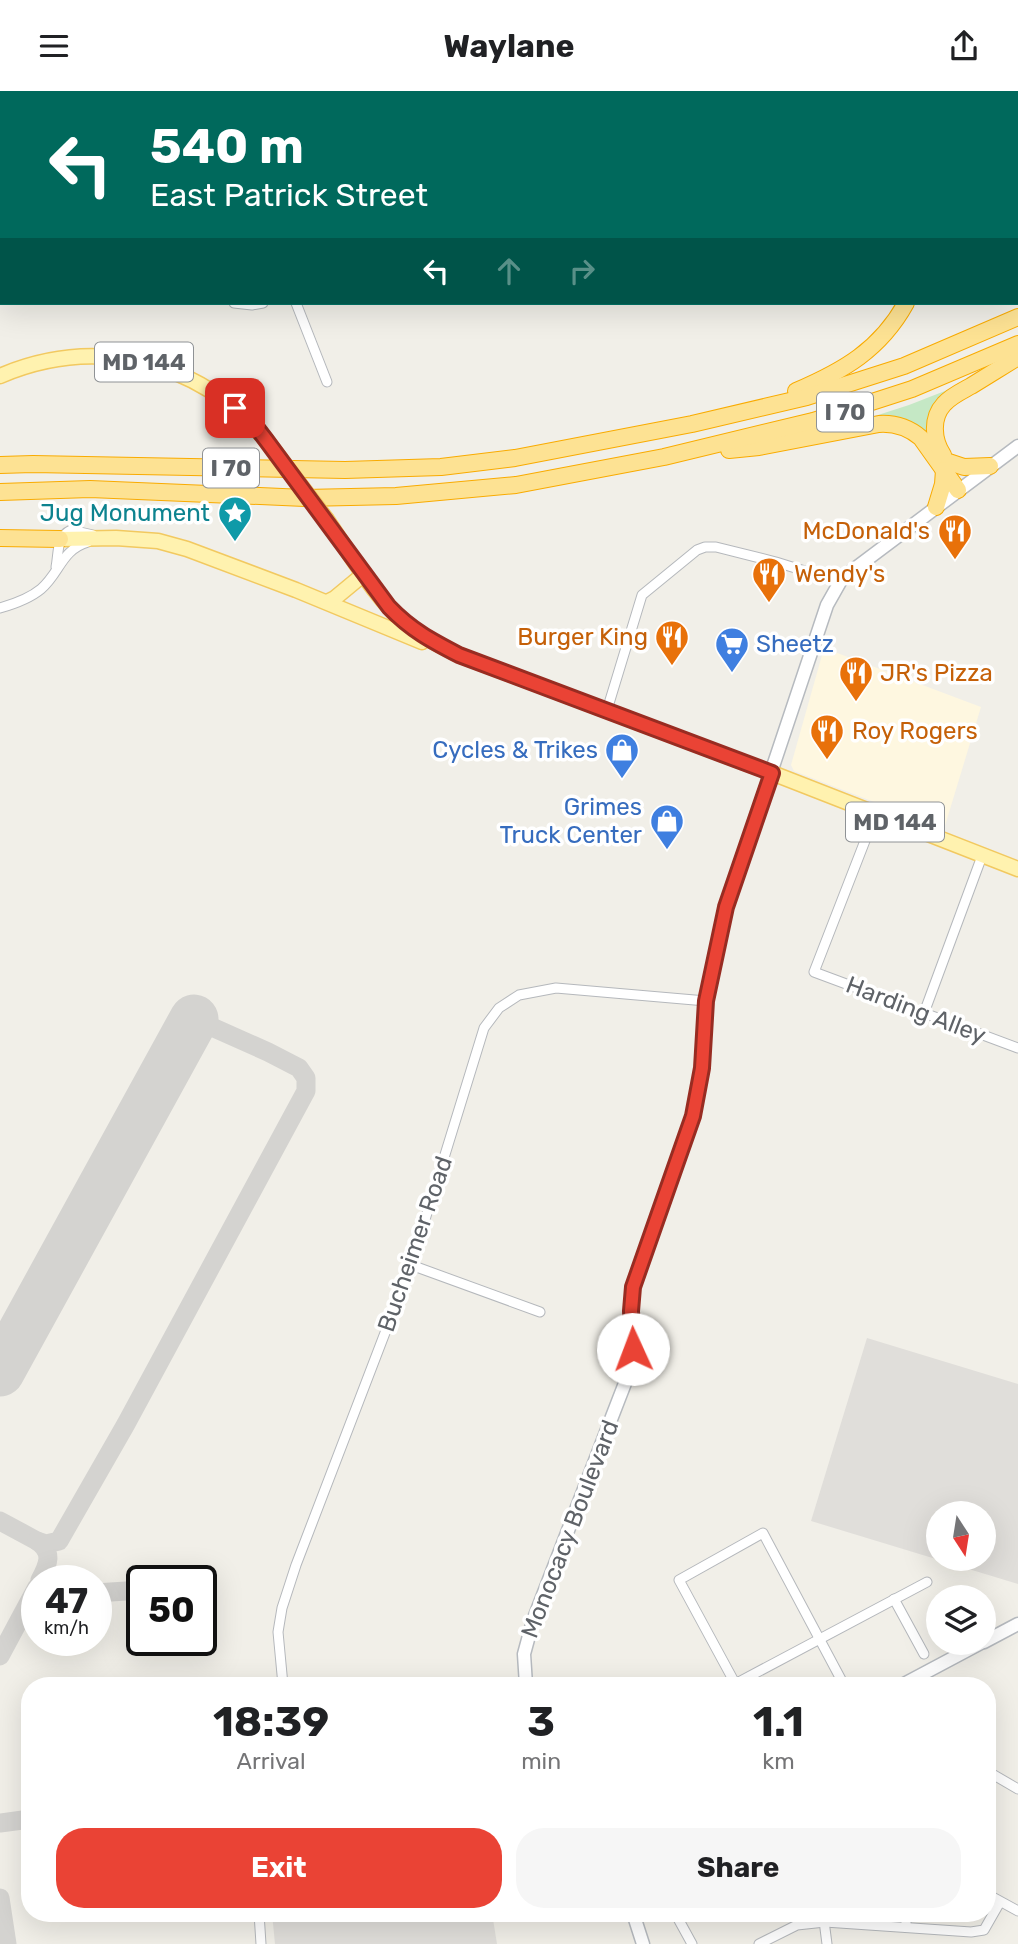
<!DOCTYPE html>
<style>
body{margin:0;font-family:Rubik,sans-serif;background:#f6f6f6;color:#202124;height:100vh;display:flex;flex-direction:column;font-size:26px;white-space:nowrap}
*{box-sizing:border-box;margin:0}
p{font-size:23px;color:#757577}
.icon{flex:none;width:38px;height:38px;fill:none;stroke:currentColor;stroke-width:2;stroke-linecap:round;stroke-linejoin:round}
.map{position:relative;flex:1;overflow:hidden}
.side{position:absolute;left:21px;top:1586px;width:975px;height:245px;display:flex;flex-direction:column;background:#fff;border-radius:28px;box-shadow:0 7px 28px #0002}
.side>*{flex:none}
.top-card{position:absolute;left:0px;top:0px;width:1018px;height:214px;box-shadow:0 7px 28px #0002;background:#00695c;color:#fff;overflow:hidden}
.needle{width:46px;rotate:168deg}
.controls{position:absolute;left:926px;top:1410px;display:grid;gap:14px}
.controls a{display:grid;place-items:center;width:70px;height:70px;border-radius:50%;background:#fff;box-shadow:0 7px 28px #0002;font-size:35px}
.speed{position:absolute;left:21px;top:1474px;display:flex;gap:14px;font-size:35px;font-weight:700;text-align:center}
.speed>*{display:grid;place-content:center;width:91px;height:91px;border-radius:50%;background:#fff;box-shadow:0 7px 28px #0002;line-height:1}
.speed small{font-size:18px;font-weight:400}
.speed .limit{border:4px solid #111;border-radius:10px;background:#fff;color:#111}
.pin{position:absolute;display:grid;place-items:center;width:60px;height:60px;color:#fff;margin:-30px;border-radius:14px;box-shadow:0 4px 10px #0006}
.me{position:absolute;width:77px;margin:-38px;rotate:358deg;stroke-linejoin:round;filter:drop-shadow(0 0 5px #0008)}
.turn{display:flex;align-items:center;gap:24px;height:147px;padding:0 35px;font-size:32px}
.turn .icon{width:91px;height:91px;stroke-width:2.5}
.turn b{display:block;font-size:49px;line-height:60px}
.lanes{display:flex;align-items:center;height:66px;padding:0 35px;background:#0003;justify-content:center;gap:35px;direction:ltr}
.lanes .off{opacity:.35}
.eta{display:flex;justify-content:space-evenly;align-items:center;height:119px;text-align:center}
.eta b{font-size:42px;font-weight:700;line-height:49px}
.cta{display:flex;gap:14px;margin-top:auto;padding:14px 35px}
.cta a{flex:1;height:80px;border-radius:28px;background:#ea4335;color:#fff;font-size:28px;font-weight:700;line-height:80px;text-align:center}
.cta a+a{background:#f6f6f6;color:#202124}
header{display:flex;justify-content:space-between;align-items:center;height:91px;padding:0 35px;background:#fff;font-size:32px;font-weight:700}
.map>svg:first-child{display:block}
.commercial{fill:#fef7e0}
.industrial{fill:#e0deda;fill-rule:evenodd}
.green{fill:#c5e8c5}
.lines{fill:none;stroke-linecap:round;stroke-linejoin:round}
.taxiway{stroke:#d4d3d0;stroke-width:19}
.runway{stroke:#d4d3d0;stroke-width:49}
.street-casing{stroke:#b5b8bc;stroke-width:11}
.secondary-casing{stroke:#b6babf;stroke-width:15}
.primary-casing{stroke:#f2c960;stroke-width:17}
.highway-casing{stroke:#f9ab00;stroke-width:18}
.street{stroke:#fff;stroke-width:9}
.secondary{stroke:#fff;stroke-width:12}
.primary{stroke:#fff2af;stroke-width:14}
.highway{stroke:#fde293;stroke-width:16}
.primary-bridge-casing{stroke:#f2c960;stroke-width:17;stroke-linecap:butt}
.primary-bridge{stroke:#fff2af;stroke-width:14}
.route-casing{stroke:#982c22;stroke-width:18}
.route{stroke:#ea4335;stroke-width:12}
.labels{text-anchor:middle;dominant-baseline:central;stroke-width:7;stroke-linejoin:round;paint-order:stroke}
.shield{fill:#fff;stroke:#8f9295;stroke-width:2}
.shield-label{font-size:23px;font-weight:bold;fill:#5f6368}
.culture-label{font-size:24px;fill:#0d838f;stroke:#fff;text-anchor:end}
.food-label{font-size:24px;fill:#c56008;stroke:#fff;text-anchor:start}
.shop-label{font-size:24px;fill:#366cbe;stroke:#fff;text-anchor:end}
.street-label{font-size:24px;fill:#5f6368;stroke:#fff}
</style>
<header><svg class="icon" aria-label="menu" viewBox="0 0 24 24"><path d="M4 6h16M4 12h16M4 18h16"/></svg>Waylane<svg class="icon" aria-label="share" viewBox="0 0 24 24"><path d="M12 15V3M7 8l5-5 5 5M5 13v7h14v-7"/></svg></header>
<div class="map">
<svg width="1018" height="1853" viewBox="0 0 1018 1853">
<rect width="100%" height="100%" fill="#f1efe8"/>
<!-- commercial -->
<polygon class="commercial" points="824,557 981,616 944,738 794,680 791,674"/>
<!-- industrial -->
<g class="industrial">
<path d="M 867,1247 L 1018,1293 L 1018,1493 L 811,1430 ZM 938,1423 L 984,1423 L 984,1468 L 938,1468 Z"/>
<polygon points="272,1822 492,1822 497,1853 275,1853"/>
</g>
<!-- green -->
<polygon class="green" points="973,289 953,300 930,349 920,340 844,335 909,314"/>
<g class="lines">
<!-- taxiway -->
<g class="taxiway">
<polyline points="0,1430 37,1450"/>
<path d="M 40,1489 C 48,1474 54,1461 37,1450 L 46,1453 L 59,1450 L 126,1333 L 306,1000 L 306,987 L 299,977 L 268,961 L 194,928"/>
<polyline points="96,1502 141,1499"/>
<polyline points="0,1565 37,1496"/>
<polyline points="0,1732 30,1728"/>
<polyline points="0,1807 7,1853"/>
</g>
<!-- runway -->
<polyline class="runway" points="0,1281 194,928"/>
<!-- street casing -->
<g class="street-casing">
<g id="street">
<polyline points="806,0 808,2"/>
<polyline points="611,2 612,0"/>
<polyline points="843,2 845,0"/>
<polyline points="0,23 2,23"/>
<polyline points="0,167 2,167"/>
<polyline points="0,190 2,189"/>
<polyline points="234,212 252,214 263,212"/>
<polyline points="296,212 327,291"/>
<path d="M 56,476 C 59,461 56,446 71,439 L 93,444"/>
<path d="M 0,517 C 14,513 29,508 41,498 C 60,482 61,459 88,451"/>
<polyline points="607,619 642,504 697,459 705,456 716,456 776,471 840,491"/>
<polyline points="875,724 814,881 1018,957"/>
<polyline points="924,922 982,765"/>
<polyline points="411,1174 540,1221"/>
<polyline points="894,1508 924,1563"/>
<polyline points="735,1593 927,1491"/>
<polyline points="283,1594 278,1541 282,1517 296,1474 411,1174 484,937 499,917 519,904 556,897 706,910"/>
<polyline points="736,1594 679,1489 763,1442 844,1594"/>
<polyline points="987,1680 1018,1698"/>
<polyline points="987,1803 1018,1820"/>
<polyline points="259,1822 261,1853"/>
<polyline points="675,1822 692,1853"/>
<polyline points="823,1822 827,1853"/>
<polyline points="906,1836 906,1822"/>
<polyline points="759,1853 797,1834 825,1831 971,1841 984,1839 1000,1811"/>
</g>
</g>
<!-- secondary casing -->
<g class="secondary-casing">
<g id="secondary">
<polyline points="984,1551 1018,1533"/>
<polyline points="526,1594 524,1563 533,1530 627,1287 633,1258 631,1220 633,1196 693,1025 702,977 706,910 726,816 827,514 840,491 849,482 1018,355"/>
<polyline points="902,1594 981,1552"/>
<polyline points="633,1822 643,1853"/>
</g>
</g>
<!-- primary casing -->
<g class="primary-casing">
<g id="primary">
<path d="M 0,285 C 96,244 199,269 266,349"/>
<path d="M 327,429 C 350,463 378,512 411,537 C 426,548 443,556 459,564 L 772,682 L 1018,778"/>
<polyline points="60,448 116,447 158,450 187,458 296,499 422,551"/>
<polyline points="327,511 335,507 364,483"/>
</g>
</g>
<!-- highway casing -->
<g class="highway-casing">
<g id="highway">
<polyline points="995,2 998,0"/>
<polyline points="1010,2 1012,0"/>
<polyline points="1017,198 1018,198"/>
<path d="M 796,300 C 843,280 880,259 906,212"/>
<path d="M 729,359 L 759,356 L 879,333 C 895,332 908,336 921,347 L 958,399"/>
<path d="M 943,364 C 933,349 931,327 944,313 C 951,305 962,300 971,295 C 987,285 1002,276 1018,266"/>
<polyline points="949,371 964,376 990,375"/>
<polyline points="0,374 33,373 345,379 441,376 515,367 692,333 807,306 904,275 1018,226"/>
<polyline points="0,401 90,398 305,407 396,405 516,394 664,366 813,330 912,298 1018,253"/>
<polyline points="936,416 943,393 944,379"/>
<polyline points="0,447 60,448"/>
</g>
</g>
<!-- street -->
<use href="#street" class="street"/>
<!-- secondary -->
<use href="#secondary" class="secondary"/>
<!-- primary -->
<use href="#primary" class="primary"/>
<!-- highway -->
<use href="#highway" class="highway"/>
<!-- primary-bridge casing -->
<g class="primary-bridge-casing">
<polyline id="primary-bridge" points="266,349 327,429"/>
</g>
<!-- primary-bridge -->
<use href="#primary-bridge" class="primary-bridge"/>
</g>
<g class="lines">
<!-- route casing -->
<g class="route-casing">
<path id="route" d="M 235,317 L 253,332 L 266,349 L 389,516 C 411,539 432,550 459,564 L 772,682 L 726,816 L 706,910 L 702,977 L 693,1025 L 633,1196 L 631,1220 L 633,1258"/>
</g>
<!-- route -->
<use href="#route" class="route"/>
</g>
<!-- icons -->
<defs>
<g id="sight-pin" transform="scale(1.75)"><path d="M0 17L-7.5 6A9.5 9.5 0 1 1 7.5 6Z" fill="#0f9aa8" stroke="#fff"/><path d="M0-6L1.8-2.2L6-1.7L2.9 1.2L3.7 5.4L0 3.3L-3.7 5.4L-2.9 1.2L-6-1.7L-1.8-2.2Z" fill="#fff"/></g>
<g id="restaurant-pin" transform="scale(1.75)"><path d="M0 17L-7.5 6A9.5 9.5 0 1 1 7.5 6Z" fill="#e8710a" stroke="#fff"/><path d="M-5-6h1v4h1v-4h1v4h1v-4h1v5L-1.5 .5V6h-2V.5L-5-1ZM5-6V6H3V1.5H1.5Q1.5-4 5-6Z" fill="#fff"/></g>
<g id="supermarket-pin" transform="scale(1.75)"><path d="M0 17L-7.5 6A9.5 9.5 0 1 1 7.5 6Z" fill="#3f7fe0" stroke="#fff"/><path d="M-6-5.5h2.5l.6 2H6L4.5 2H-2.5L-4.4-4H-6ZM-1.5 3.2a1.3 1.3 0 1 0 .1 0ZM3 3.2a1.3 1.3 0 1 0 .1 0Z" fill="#fff"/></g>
<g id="shop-pin" transform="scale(1.75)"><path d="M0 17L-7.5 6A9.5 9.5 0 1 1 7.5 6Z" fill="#3f7fe0" stroke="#fff"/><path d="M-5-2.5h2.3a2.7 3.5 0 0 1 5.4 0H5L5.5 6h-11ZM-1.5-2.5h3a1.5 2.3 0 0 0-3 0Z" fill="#fff"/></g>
</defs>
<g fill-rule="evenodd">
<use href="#sight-pin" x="235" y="422"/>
<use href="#restaurant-pin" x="955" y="440"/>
<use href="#restaurant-pin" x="769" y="483"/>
<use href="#restaurant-pin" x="672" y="546"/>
<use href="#supermarket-pin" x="732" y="553"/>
<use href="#restaurant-pin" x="856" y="582"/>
<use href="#restaurant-pin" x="827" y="640"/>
<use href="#shop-pin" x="622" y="659"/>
<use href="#shop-pin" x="667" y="730"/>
</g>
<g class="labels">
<!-- shield labels -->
<g class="shield">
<rect x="95" y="251.5" width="98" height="39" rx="5"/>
<rect x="817" y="301.5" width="56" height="39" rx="5"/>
<rect x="203" y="357.5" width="56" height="39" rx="5"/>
<rect x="846" y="711.5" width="98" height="39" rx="5"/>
</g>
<g class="shield-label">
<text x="144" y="271">MD 144</text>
<text x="845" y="321">I 70</text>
<text x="231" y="377">I 70</text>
<text x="895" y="731">MD 144</text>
</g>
<!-- culture labels -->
<g class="culture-label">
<text x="210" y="422">Jug Monument</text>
</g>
<!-- food labels -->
<g class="food-label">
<text x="930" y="440" text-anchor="end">McDonald's</text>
<text x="794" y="483">Wendy's</text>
<text x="648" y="546" text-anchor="end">Burger King</text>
<text x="880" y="582">JR's Pizza</text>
<text x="852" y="640">Roy Rogers</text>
</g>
<!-- shop labels -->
<g class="shop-label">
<text x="756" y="553" text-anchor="start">Sheetz</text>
<text x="598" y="659">Cycles &amp; Trikes</text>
<text x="642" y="716">Grimes<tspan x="642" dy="28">Truck Center</tspan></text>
</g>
<!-- street labels -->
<g class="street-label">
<text transform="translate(916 919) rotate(21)">Harding Alley</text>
<text transform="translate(415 1153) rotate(-71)">Bucheimer Road</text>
<text transform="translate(570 1438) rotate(-69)">Monocacy Boulevard</text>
</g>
</g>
</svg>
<div class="controls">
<a><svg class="needle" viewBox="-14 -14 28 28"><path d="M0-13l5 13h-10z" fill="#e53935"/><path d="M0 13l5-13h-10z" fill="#757577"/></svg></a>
<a><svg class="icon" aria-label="layers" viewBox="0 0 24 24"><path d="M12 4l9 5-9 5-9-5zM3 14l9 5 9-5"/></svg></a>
</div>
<div class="speed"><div>47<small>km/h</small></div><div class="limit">50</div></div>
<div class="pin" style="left:235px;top:317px;background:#d93025"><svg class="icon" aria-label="arrive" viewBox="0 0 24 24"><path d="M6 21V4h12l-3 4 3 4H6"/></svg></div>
<svg class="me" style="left:633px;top:1258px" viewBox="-20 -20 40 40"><circle r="19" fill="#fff"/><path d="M0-13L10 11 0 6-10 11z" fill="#ea4335"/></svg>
<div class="top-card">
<div class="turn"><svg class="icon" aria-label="left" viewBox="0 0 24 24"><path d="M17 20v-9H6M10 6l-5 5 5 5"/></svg><div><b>540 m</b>East Patrick Street</div></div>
<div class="lanes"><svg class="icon" aria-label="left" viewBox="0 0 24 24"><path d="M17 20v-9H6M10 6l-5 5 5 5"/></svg><svg class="icon off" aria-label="ahead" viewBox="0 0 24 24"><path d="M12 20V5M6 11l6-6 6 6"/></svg><svg class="icon off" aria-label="right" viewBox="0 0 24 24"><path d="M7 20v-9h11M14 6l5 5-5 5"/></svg></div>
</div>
<section class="side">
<div class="eta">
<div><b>18:39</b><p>Arrival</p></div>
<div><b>3</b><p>min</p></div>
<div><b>1.1</b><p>km</p></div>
</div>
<div class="cta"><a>Exit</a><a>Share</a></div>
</section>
</div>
